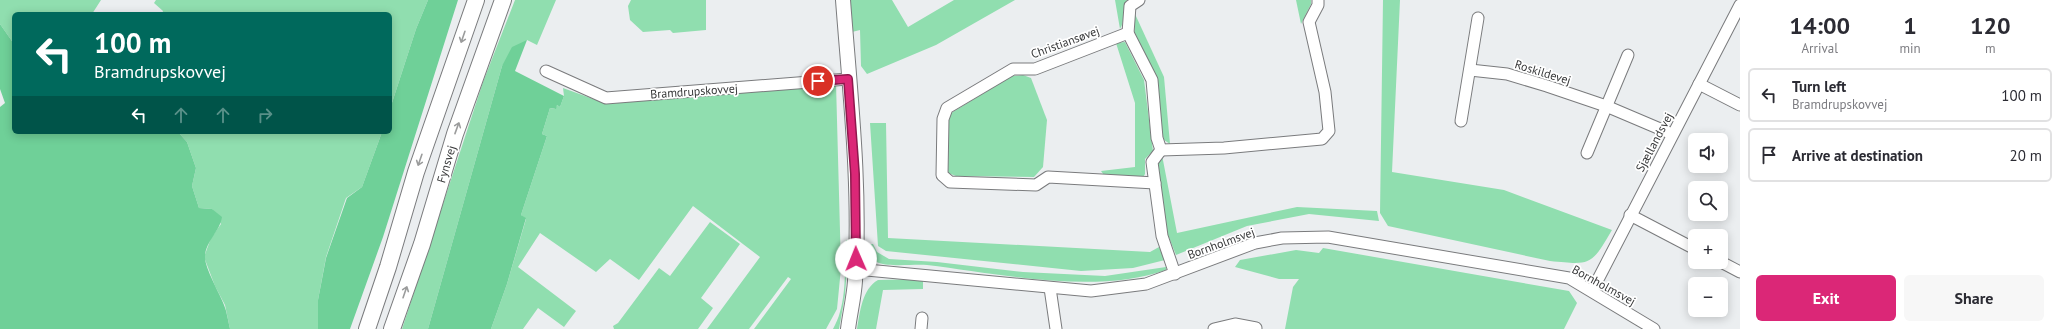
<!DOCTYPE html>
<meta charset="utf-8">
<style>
body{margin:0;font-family:"PT Sans",sans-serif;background:#f7f7f7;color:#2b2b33;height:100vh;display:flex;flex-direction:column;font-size:15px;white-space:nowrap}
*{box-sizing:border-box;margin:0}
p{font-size:13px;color:#7c7c81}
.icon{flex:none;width:22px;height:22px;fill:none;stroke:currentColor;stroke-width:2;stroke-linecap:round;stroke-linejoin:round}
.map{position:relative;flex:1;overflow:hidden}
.side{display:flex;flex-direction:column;background:#fff;width:320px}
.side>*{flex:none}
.guide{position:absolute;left:12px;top:12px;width:380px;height:122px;border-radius:6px;box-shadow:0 2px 10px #0003;background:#00695c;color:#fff;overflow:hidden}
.buttons{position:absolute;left:1688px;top:133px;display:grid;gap:8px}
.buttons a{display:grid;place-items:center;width:40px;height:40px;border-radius:6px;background:#fff;box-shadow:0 2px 10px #0003;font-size:20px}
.pin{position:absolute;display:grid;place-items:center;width:34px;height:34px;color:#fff;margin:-17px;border:2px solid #fff;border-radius:50%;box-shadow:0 1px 4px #0007}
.me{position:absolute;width:44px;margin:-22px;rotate:359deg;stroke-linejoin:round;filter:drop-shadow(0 0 3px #0008)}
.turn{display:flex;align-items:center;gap:14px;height:84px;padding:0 16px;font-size:18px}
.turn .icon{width:52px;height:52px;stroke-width:2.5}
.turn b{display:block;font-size:28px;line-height:34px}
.lanes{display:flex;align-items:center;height:38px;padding:0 16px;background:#0003;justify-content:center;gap:20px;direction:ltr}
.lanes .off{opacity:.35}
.eta{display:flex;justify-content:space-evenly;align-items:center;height:68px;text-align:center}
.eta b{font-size:24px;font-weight:700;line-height:28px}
.button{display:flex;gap:8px;margin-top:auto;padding:8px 16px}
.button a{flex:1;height:46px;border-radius:6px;background:#db2777;color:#fff;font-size:16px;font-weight:700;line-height:46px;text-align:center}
.button a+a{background:#f7f7f7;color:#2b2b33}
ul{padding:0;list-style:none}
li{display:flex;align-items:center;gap:12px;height:54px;margin:0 8px 6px;padding:0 8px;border:2px solid #e1e1e2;border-radius:6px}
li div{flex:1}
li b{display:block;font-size:15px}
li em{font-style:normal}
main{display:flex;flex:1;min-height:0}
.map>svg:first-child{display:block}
.green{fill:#90deaf}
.forest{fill:#6fd098}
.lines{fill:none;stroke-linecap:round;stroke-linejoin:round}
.minor-casing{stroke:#7a7b7d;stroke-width:13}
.tertiary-casing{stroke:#7a7b7d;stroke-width:16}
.secondary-casing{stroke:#7a7b7d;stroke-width:18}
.minor{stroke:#fff;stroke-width:11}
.tertiary{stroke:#fff;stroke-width:14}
.secondary{stroke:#fff;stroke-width:16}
.oneway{stroke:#9b9c9c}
.route-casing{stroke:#8e194d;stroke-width:10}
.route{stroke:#db2777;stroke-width:7}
.labels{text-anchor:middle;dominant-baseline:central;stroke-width:3.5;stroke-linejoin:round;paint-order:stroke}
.street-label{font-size:12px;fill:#373839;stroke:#fff}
</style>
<main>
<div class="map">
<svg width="1740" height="329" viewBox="0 0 1740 329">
<rect width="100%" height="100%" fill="#ebeef0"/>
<!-- green -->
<g class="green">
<polygon points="0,0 101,0 92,14 14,14 14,44 0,24"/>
<polygon points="156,0 428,0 416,29 390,109 390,14 162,14 163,11 154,3"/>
<polygon points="515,0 556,0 537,45 527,40 502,66 428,329 402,329 483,82"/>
<polygon points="631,0 706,0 706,30 673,33 670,30 643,32 630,20 628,6"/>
<polygon points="850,0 892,0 908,27 954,0 1015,0 936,45 867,74 861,66 860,30 852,32"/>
<path d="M 1115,0 L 1127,0 C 1121,8 1126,20 1120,29 Z"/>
<polygon points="1296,0 1311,0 1311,4 1301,24"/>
<path d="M 1383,0 L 1400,0 L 1392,172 L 1504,190 L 1612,230 C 1591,266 1591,265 1550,261 L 1388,226 L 1380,213 Z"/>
<polygon points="1135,14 1164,77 1170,144 1164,140 1134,38"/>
<polygon points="1125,42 1144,80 1153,151 1145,159 1145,174 1142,179 1104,175 1101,171 1135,167 1135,103 1116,43"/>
<polygon points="1023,75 1031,78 1047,120 1043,167 1034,177 956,176 948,173 949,120 951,113 1012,76"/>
<polygon points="836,83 841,268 837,309 826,329 754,329 791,279 788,277 749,329 707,329 760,257 693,206 639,280 610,259 596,272 540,233 518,267 576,311 564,327 538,308 523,329 491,329 507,284 526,219 521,215 547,136 542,134 550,108 555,109 557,105 560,107 564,96 563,88 607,104"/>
<polygon points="870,123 886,123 888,238 1150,252 1159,247 1165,260 1133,268 1081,271 886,251 878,246"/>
<polygon points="178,132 382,132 362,187 346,198 326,257 318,300 318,329 230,329 225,305 215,286 204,257 211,238 221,224 212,209 199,208 192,186 196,168 187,142"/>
<polygon points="1162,155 1177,233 1297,207 1377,211 1379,221 1309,214 1247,226 1176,255 1166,230 1157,165"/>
<polygon points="710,222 740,244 701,298 713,308 698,329 614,329 613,326 618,323 659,268 670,276"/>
<path d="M 846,240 L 849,240 L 845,295 L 839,329 L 833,329 C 848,303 844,269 846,240 Z"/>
<path d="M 865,244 L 873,244 L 877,252 L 889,259 L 937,262 L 1023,272 L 1105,276 L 1166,267 L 1166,270 C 1095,295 1001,274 927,265 C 914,264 890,267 879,263 C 870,260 868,251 865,244 Z"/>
<polygon points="1323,248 1569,291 1577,303 1564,329 1285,329 1293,287 1299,279 1279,279 1235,267 1240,260 1296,250 1319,253"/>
<path d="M 923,279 L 923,289 L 883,290 L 876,329 L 857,329 C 860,312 862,289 878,280 Z"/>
</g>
<!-- forest -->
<g class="forest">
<polygon points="428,0 458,0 383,237 350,329 318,329 318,300 326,258 347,198 362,187 382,132 390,132 390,109 416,29"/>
<path d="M 0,24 L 14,44 L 14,132 L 178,132 L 187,142 L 196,168 L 192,186 L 199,208 L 212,209 L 222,217 C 220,231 206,241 205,256 C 204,267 220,294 224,305 C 227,312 228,321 230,329 L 0,329 L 0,107 L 5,103 L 0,89 Z"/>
<polygon points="527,40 515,71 564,96 560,107 557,105 556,109 550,108 542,134 547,136 521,215 526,218 507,284 491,329 428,329 502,66 512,47"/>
</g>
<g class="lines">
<!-- minor casing -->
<g class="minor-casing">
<g id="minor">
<polyline points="1139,0 1130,6 1128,33 1152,80 1157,138 1161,150"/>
<polyline points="1128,33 1035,69 1013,69 947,108 943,119 942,175 950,182 1036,185 1048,177 1155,183"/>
<polyline points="1470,70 1507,74 1547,86 1606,106 1672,134"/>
<polyline points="546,71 606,98 848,79"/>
<polyline points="1699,84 1740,105"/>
<polyline points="1461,121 1478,18"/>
<polyline points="1161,150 1224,148 1322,139 1329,131 1325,92 1309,22 1318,5 1318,0"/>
<polyline points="1161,150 1152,162 1162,236 1175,274"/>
<polyline points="1587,153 1628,55"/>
<polyline points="1630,215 1695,249"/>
<polyline points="1721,262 1740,272"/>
<polyline points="856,269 1091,291 1146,284 1255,243 1282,238 1328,237 1569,278 1654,329"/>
<polyline points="1050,288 1056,329"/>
<polyline points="1592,291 1740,5"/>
<polyline points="921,329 922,318"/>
<polyline points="1214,329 1235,324 1256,328"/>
</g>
</g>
<!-- tertiary casing -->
<g class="tertiary-casing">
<path id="tertiary" d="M 843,0 C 850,93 861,188 855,281 C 854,297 850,313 848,329"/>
</g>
<!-- secondary casing -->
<g class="secondary-casing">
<g id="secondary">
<polyline points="367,329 388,267 416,172 476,0"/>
<polyline points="392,329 422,244 455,134 503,0"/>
</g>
</g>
<!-- minor -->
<use href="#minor" class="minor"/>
<!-- tertiary -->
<use href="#tertiary" class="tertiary"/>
<!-- secondary -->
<use href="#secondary" class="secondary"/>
</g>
<!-- one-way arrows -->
<defs><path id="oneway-shaft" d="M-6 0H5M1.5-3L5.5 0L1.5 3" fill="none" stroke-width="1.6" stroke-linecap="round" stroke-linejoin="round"/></defs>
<g class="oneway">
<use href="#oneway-shaft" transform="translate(463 37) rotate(109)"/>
<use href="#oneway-shaft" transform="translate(457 128) rotate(-70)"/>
<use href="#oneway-shaft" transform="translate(420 160) rotate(109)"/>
<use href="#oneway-shaft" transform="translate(405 292) rotate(-71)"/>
</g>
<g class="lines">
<!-- route casing -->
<g class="route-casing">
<polyline id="route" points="818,81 848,79 855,174 856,259"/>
</g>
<!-- route -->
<use href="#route" class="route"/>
</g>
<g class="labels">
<!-- street labels -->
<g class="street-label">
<text transform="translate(1065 42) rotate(-20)">Christiansøvej</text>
<text transform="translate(1543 72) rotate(17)">Roskildevej</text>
<text transform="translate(694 91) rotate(-4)">Bramdrupskovvej</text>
<text transform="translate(1654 142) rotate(-62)">Sjællandsvej</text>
<text transform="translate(446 164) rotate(-73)">Fynsvej</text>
<text transform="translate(1221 243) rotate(-20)">Bornholmsvej</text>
<text transform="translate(1604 285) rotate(29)">Bornholmsvej</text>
</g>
</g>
</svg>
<div class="buttons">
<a><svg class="icon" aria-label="sound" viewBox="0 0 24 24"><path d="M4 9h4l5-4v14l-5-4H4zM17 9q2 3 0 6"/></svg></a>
<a><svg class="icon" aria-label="search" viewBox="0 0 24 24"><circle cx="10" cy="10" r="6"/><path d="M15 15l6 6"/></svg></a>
<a>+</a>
<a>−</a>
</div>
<div class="pin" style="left:818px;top:81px;background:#d93025"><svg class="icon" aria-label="arrive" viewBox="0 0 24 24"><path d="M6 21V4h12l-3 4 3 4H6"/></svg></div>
<svg class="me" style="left:856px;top:259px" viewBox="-20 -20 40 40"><circle r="19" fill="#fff"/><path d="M0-13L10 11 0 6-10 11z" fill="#db2777"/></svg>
<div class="guide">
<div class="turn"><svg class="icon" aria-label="left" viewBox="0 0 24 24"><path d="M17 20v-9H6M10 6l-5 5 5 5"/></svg><div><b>100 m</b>Bramdrupskovvej</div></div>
<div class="lanes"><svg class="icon" aria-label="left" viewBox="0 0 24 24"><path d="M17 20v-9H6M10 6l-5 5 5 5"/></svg><svg class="icon off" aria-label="ahead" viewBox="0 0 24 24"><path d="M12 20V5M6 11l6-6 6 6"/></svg><svg class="icon off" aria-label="ahead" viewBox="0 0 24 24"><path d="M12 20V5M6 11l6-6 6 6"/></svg><svg class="icon off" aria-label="right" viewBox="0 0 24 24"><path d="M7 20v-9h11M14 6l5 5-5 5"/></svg></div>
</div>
</div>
<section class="side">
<div class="eta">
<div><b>14:00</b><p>Arrival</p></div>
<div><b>1</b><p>min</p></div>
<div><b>120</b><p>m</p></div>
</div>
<ul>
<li><svg class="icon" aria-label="left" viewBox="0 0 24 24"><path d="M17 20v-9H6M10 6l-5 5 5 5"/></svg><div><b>Turn left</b><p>Bramdrupskovvej</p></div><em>100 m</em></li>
<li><svg class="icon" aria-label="arrive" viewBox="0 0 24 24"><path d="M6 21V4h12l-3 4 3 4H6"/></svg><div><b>Arrive at destination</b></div><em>20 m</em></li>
</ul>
<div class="button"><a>Exit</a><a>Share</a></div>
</section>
</main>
